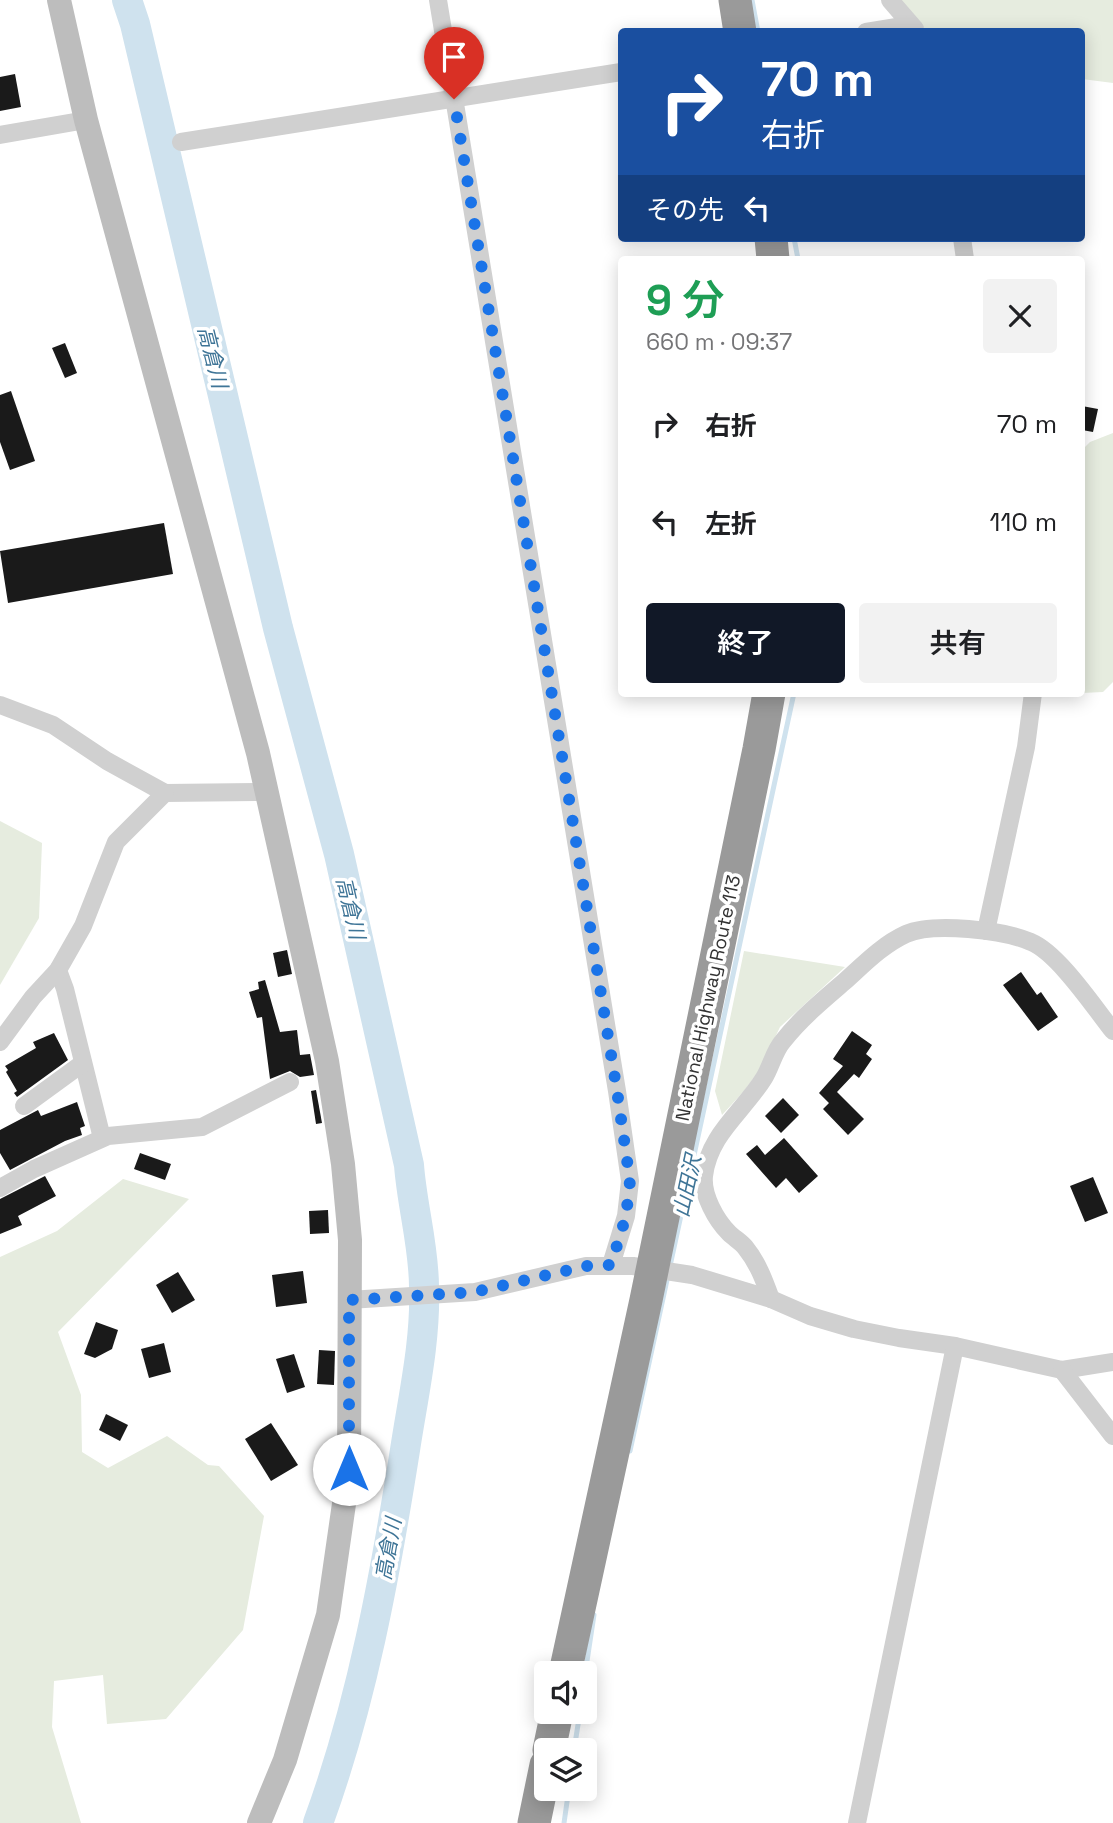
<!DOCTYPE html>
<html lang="ja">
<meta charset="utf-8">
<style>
body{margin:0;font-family:"Space Grotesk","Noto Sans JP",sans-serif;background:#f2f2f2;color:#202124;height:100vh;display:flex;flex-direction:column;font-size:26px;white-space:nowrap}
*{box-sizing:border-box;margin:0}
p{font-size:23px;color:#757577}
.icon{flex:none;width:38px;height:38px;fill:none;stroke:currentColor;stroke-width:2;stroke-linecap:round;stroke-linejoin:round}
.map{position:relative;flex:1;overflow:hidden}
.panel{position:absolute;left:618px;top:256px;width:467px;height:441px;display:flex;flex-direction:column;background:#fff;border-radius:7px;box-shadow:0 4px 18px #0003}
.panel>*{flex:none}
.banner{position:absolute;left:618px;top:28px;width:467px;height:214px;border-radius:7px;box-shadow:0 4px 18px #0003;background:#1a4fa0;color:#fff;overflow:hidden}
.controls{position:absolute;left:534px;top:1661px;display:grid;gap:14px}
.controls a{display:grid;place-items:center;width:63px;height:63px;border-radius:7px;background:#fff;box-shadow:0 4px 18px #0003;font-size:35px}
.pin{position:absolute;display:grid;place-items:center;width:60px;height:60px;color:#fff;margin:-72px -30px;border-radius:50% 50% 50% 0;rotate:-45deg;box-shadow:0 0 7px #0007}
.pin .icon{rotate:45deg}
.me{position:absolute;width:77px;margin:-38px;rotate:0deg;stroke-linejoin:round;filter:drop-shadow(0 0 5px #0008)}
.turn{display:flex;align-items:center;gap:24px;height:147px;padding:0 28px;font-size:32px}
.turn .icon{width:91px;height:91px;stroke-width:2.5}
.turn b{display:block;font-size:49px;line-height:60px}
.then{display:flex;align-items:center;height:66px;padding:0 28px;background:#0003;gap:14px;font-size:26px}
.round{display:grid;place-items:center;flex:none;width:74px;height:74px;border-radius:7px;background:#f2f2f2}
.headline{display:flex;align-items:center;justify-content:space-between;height:119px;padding:0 28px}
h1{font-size:42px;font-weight:600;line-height:52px;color:#1e9e55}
.button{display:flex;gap:14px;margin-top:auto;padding:14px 28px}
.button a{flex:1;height:80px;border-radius:7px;background:#111827;color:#fff;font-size:28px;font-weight:600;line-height:80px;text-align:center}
.button a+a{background:#f2f2f2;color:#202124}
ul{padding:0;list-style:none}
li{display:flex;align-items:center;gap:21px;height:98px;padding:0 28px}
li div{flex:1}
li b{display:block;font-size:26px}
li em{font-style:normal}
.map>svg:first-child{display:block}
.green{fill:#e6ecdf}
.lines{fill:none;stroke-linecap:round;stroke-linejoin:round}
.stream{stroke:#cfe2ee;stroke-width:5}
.river{stroke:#cfe2ee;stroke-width:30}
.building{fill:#1a1a1a}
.street{stroke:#d0d0d0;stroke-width:18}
.secondary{stroke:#bdbdbd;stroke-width:24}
.highway{stroke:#9a9a9a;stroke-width:33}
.route{stroke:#1a73e8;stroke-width:12;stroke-dasharray:0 21.6}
.labels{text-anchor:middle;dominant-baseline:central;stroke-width:7;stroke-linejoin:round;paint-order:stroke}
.street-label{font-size:19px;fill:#333;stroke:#fff}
.water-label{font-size:21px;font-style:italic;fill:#3f7597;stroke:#fff}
</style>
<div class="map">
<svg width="1113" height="1823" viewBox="0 0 1113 1823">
<rect width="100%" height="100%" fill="#fff"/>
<!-- green -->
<g class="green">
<polygon points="896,0 1113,0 1113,83 1082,79 1082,32 928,31 917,23"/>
<polygon points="1113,433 1113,682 1103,692 1082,693 1082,450 1090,442"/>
<polygon points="0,821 42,843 39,918 0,985"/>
<polygon points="744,951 845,967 780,1027 760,1069 744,1091 722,1115 715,1091"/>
<polygon points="123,1179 189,1199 58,1332 81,1395 82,1452 108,1468 167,1436 208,1465 219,1466 264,1516 243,1630 166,1719 107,1724 103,1675 54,1681 52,1727 81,1823 0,1823 0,1257 57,1231"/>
</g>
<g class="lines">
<!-- stream -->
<g class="stream">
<polyline points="752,0 758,32"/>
<polyline points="794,238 798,259"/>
<polyline points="630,1451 794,693"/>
<polyline points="584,1681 594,1615"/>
<polyline points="574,1750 580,1712"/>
<polyline points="564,1823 569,1788"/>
</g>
<!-- river -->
<path class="river" d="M 127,0 L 135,24 L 278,628 L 339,854 L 409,1165 C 412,1206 424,1246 424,1287 C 426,1341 413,1397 405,1450 C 385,1576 362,1703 318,1823"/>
</g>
<!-- building -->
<g class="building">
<polygon points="15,74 21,107 0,111 0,77"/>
<polygon points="65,343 77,373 65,378 52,348"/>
<polygon points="11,391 35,461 10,470 0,442 0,395"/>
<polygon points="1082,406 1098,409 1093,432 1082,430"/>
<polygon points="164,523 173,574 8,603 0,551"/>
<polygon points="287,950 292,974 278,977 273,953"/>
<polygon points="1021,972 1037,995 1041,992 1058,1017 1038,1031 1003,985"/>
<polygon points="265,980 280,1032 297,1030 300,1055 310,1054 314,1075 300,1077 290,1071 270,1079 262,1017 257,1018 249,992 259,989 258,982"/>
<polygon points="852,1031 872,1045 866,1054 872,1059 859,1078 854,1074 837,1092 864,1119 848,1135 823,1109 829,1103 819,1093 843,1066 833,1059"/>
<polygon points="54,1033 68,1060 17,1097 14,1093 17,1091 6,1072 8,1070 5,1066 36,1048 33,1042"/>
<polygon points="316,1090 322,1123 316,1124 311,1091"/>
<polygon points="783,1098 799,1115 781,1133 765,1116"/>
<polygon points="77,1102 85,1126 80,1128 82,1135 65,1141 10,1170 0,1153 0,1130 38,1110 41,1116"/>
<polygon points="784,1138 818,1176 799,1193 786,1178 776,1188 746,1154 757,1145 765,1155"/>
<polygon points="140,1153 171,1164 165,1180 134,1169"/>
<polygon points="45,1176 56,1196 18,1216 22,1225 0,1234 0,1199"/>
<polygon points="1093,1177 1108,1213 1085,1222 1070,1186"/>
<polygon points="328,1210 329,1233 310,1234 309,1211"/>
<polygon points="303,1271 307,1303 276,1307 272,1275"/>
<polygon points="178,1272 195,1300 172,1313 156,1285"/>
<polygon points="96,1322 118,1330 112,1349 95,1358 84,1354"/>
<polygon points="164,1343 171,1372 149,1378 141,1349"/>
<polygon points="319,1350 335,1351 334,1385 317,1384"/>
<polygon points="294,1354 305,1387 287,1393 276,1359"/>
<polygon points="106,1414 128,1425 120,1441 99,1430"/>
<polygon points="271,1423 298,1465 271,1481 245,1439"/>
</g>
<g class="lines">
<!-- street -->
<g class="street">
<polyline points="438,0 617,1091 630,1181 626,1216 611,1265"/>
<polyline points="890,0 915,29"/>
<polyline points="866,32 909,25"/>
<polyline points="0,135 86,120"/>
<polyline points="181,142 621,72"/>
<polyline points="962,238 965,259"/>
<polyline points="0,705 53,725 107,761 165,793 266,792"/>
<polyline points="986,931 1026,747 1033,693"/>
<polyline points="58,970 65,989 102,1138"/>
<polyline points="0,1042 33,997 58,970 83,926 116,842 165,793"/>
<polyline points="24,1106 83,1063"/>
<polyline points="0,1188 34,1169 108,1136 202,1127 290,1082"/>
<path d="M 771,1299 C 764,1280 758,1263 745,1247 C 741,1242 734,1238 729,1233 C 716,1220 702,1195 704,1176 C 709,1134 743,1112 764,1078 C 771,1067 774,1051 783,1041 C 800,1019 823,1000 844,982 C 863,965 882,945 906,934 C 933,922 1004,930 1031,942 C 1058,953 1094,1007 1113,1031"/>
<polyline points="349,1300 475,1292 586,1266 633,1266 692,1275 771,1299 810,1316 854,1329 899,1338 955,1346 1062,1370 1113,1362"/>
<polyline points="1062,1370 1113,1436"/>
<polyline points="857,1823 955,1346"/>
</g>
<!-- secondary -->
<polyline class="secondary" points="59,0 86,120 258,753 327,1061 343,1164 350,1240 349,1469 328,1615 285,1760 259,1823"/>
<!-- highway -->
<g class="highway">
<polyline points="735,0 740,32"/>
<polyline points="771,238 773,259"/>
<polyline points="565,1673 646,1300 759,749 769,693"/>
<polyline points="549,1750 557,1712"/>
<polyline points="534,1823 546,1765"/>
</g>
</g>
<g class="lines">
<!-- route -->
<polyline class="route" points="349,1469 349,1300 475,1292 586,1266 611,1265 626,1216 630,1181 617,1091 454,99"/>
</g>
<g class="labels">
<!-- street labels -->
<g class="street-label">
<text transform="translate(708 998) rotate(-78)">National Highway Route 113</text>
</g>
<!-- water labels -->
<g class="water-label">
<text transform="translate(213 357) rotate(76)">高倉川</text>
<text transform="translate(351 908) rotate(77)">高倉川</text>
<text transform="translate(687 1186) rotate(-78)">山田沢</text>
<text transform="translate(388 1549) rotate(-80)">高倉川</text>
</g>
</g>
</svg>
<div class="controls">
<a><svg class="icon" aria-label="sound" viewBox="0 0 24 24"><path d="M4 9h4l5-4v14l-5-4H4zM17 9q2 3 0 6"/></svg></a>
<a><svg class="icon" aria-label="layers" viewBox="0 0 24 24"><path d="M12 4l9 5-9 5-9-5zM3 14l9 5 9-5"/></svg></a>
</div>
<div class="pin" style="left:454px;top:99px;background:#d93025"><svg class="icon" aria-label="arrive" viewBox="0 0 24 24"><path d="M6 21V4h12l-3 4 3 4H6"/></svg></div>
<svg class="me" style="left:349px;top:1469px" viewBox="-20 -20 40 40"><circle r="19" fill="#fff"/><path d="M0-13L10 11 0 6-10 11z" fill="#1a73e8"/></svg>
<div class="banner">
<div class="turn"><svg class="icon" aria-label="right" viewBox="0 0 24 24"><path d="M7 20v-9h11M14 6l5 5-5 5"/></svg><div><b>70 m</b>右折</div></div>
<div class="then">その先<svg class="icon" aria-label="left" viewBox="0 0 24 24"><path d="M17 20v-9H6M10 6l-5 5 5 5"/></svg></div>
</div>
<section class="panel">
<div class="headline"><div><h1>9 分</h1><p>660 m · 09:37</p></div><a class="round"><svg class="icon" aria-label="close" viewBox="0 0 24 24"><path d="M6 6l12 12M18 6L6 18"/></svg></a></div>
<ul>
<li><svg class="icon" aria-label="right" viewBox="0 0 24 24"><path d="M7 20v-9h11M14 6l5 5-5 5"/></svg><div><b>右折</b></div><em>70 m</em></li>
<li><svg class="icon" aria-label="left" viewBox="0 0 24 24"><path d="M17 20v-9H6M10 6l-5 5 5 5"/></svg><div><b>左折</b></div><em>110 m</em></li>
</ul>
<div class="button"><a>終了</a><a>共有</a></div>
</section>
</div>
